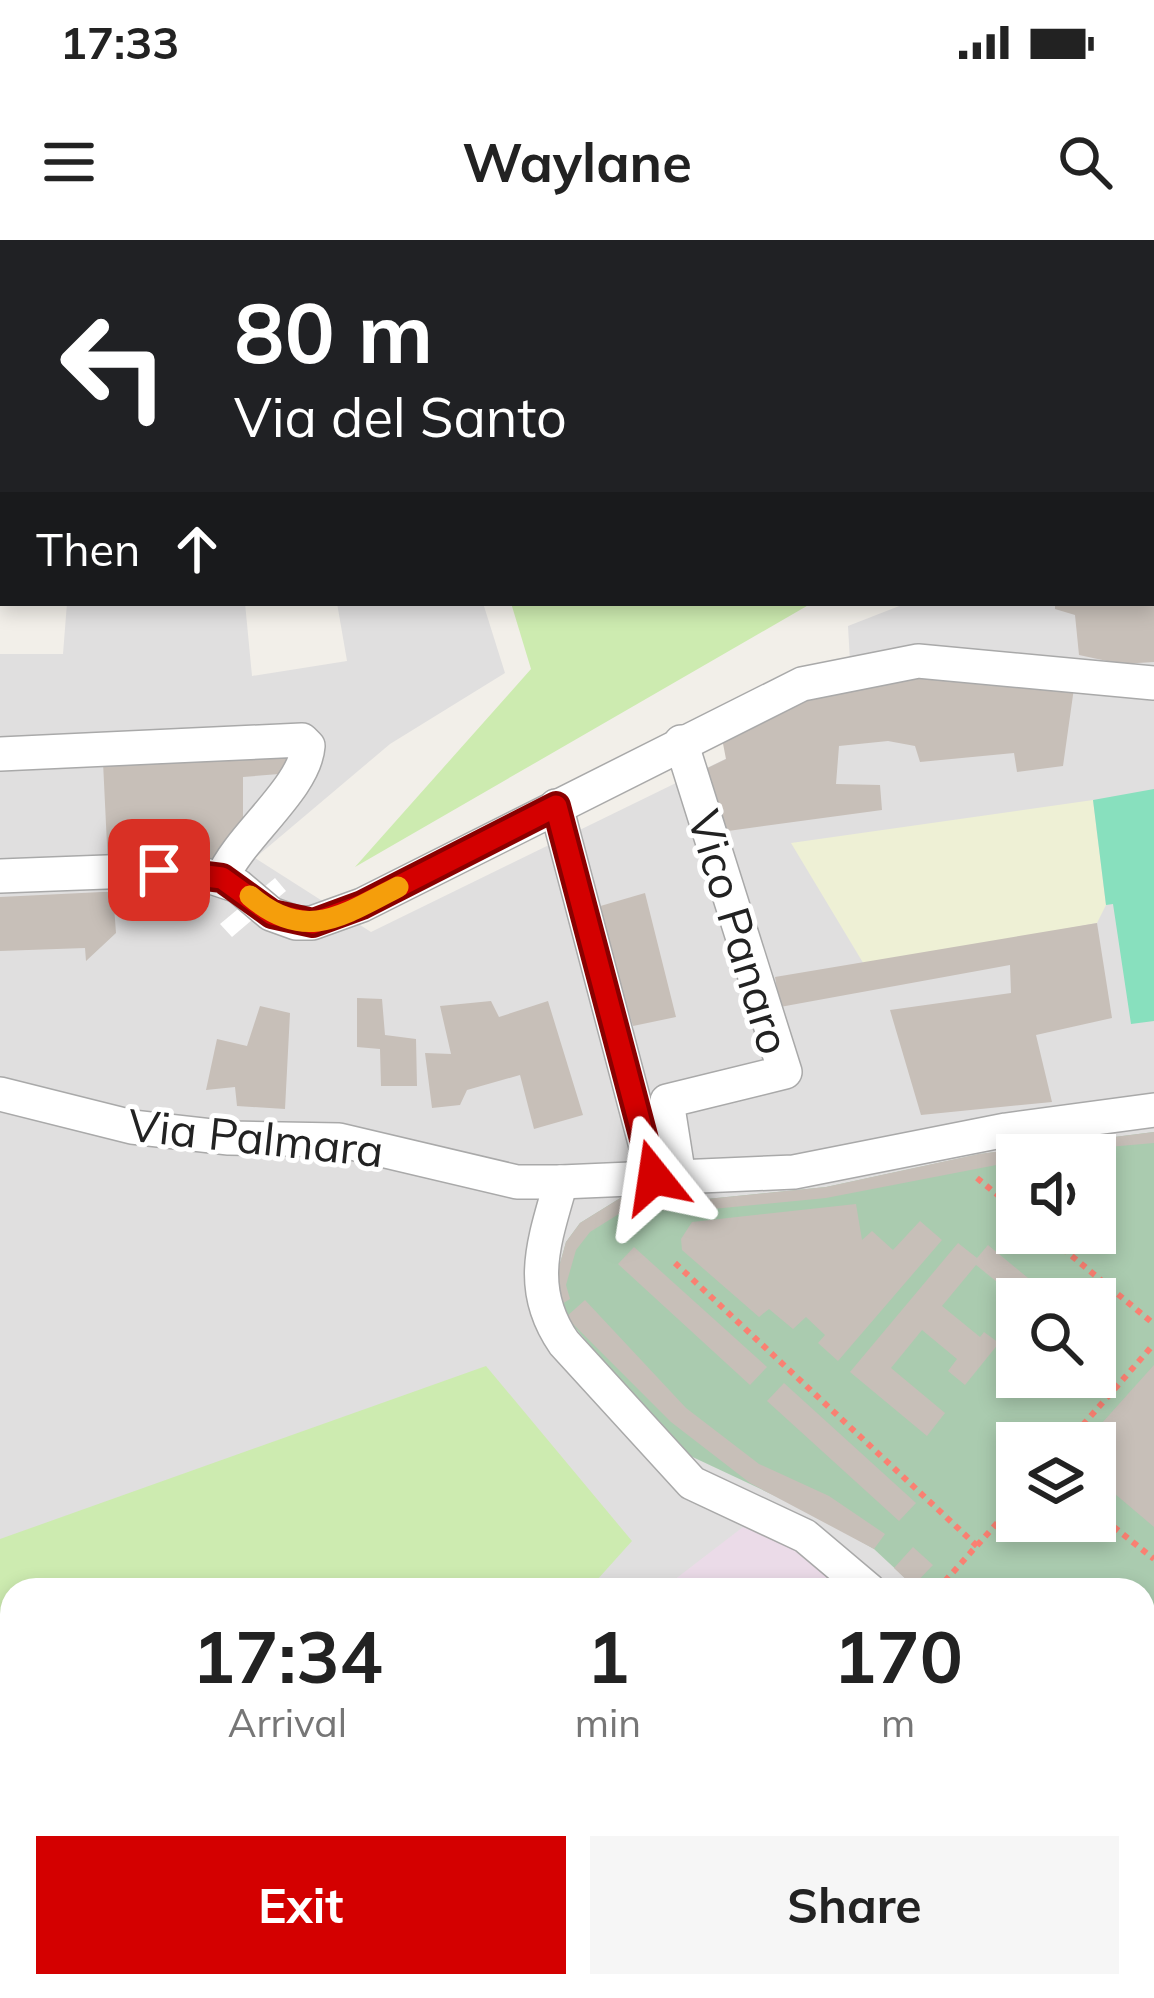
<!DOCTYPE html>
<style>
body{margin:0;font-family:Mulish,sans-serif;background:#f6f6f6;color:#222;height:100vh;display:flex;flex-direction:column;font-size:45px;white-space:nowrap}
*{box-sizing:border-box;margin:0}
p{font-size:39px;color:#767676}
.icon{flex:none;width:66px;height:66px;fill:none;stroke:currentColor;stroke-width:2;stroke-linecap:round;stroke-linejoin:round}
.map{position:relative;flex:1;overflow:hidden}
.details{position:absolute;left:0px;top:1338px;width:1155px;height:420px;display:flex;flex-direction:column;background:#fff;border-radius:36px 36px 0 0;box-shadow:0 6px 18px #0003}
.details>*{flex:none}
.guide{position:absolute;left:0px;top:0px;width:1155px;height:366px;box-shadow:0 6px 18px #0003;background:#202124;color:#fff;overflow:hidden}
.fabs{position:absolute;left:996px;top:894px;display:grid;gap:24px}
.fabs a{display:grid;place-items:center;width:120px;height:120px;border-radius:0px;background:#fff;box-shadow:0 6px 18px #0003;font-size:60px}
.pin{position:absolute;display:grid;place-items:center;width:102px;height:102px;color:#fff;margin:-51px;border-radius:24px;box-shadow:0 6px 18px #0006}
.me{position:absolute;width:132px;margin:-66px;rotate:345deg;stroke-linejoin:round;filter:drop-shadow(0 0 9px #0008)}
.turn{display:flex;align-items:center;gap:42px;height:252px;padding:0 36px;font-size:54px}
.turn .icon{width:156px;height:156px;stroke-width:2.5}
.turn b{display:block;font-size:84px;line-height:102px}
.then{display:flex;align-items:center;height:114px;padding:0 36px;background:#0003;gap:24px;font-size:45px}
.eta{display:flex;justify-content:space-evenly;align-items:center;height:204px;text-align:center}
.eta b{font-size:72px;font-weight:700;line-height:84px}
.cta{display:flex;gap:24px;margin-top:auto;padding:24px 36px}
.cta a{flex:1;height:138px;border-radius:0px;background:#d40000;color:#fff;font-size:48px;font-weight:700;line-height:138px;text-align:center}
.cta a+a{background:#f6f6f6;color:#222}
.status{display:flex;justify-content:space-between;align-items:center;height:84px;padding:0 60px;background:#fff;direction:ltr}
.status svg{height:33px;fill:currentColor}
header{display:flex;justify-content:space-between;align-items:center;height:156px;padding:0 36px;background:#fff;font-size:54px;font-weight:700}
.map>svg:first-child{display:block}
.residential{fill:#e0dfdf;fill-rule:evenodd}
.industrial{fill:#ebdbe8}
.farmland{fill:#eef0d5}
.grass{fill:#cdebb0}
.cemetery{fill:#aacbaf;fill-rule:evenodd}
.pitch{fill:#88e0be}
.pier{fill:#fff}
.building{fill:#c7bfb8}
.lines{fill:none;stroke-linecap:round;stroke-linejoin:round}
.street-casing{stroke:#a9a9a9;stroke-width:36}
.path{stroke:#fa8072;stroke-width:6;stroke-dasharray:6 6;stroke-linecap:butt}
.street{stroke:#fff;stroke-width:33}
.route-casing{stroke:#8a0000;stroke-width:30}
.route{stroke:#d40000;stroke-width:21}
.slow{stroke:#f59e0b;stroke-width:21}
.labels{text-anchor:middle;dominant-baseline:central;stroke-width:10;stroke-linejoin:round;paint-order:stroke}
.street-label{font-size:45px;fill:#222;stroke:#fff}
</style>
<div class="status"><b>17:33</b><svg viewBox="0 0 49 12"><path d="M0 12V9h3v3zM5 12V6h3v6zM10 12V3h3v9zM15 12V0h3v12zM26 1h20v11H26zM47 4h2v5h-2z"/></svg></div>
<header><svg class="icon" aria-label="menu" viewBox="0 0 24 24"><path d="M4 6h16M4 12h16M4 18h16"/></svg>Waylane<svg class="icon" aria-label="search" viewBox="0 0 24 24"><circle cx="10" cy="10" r="6"/><path d="M15 15l6 6"/></svg></header>
<div class="map">
<svg width="1154" height="1758" viewBox="0 0 1154 1758">
<rect width="100%" height="100%" fill="#f2efe9"/>
<!-- residential -->
<path class="residential" d="M 1154,215 L 1154,1758 L 0,1758 L 0,414 L 63,414 L 67,363 L 245,363 L 252,436 L 347,421 L 337,363 L 483,363 L 505,433 L 390,504 L 255,618 L 371,692 L 852,457 L 848,386 L 907,363 L 1152,363 ZM 1017,915 L 1095,915 L 1095,993 L 1017,993 ZM 1017,1059 L 1095,1059 L 1095,1137 L 1017,1137 ZM 1017,1203 L 1095,1203 L 1095,1281 L 1017,1281 ZM 12,1350 L 1143,1350 L 1143,1746 L 12,1746 Z"/>
<!-- industrial -->
<g class="industrial">
<polygon points="743,1287 793,1306 854,1350 661,1350"/>
<polygon points="1143,1524 1154,1532 1154,1758 735,1758 726,1746 1143,1746"/>
</g>
<!-- farmland -->
<polygon class="farmland" points="1093,560 1106,665 1097,683 865,726 791,603"/>
<!-- grass -->
<g class="grass">
<polygon points="0,0 1154,0 1154,166 1152,3 3,3 0,355"/>
<polygon points="511,363 812,363 355,627 531,429"/>
<polygon points="486,1126 632,1301 588,1350 12,1350 12,1746 607,1746 618,1758 0,1758 0,1299"/>
</g>
<!-- cemetery -->
<path class="cemetery" d="M 1154,892 L 1154,1478 L 1143,1472 L 1143,1350 L 918,1350 L 874,1309 L 816,1275 L 684,1213 L 660,1188 L 566,1077 L 556,1038 L 566,1002 L 580,983 L 622,957 L 677,962 L 826,947 L 980,914 ZM 1017,915 L 1095,915 L 1095,993 L 1017,993 ZM 1017,1059 L 1095,1059 L 1095,1137 L 1017,1137 ZM 1017,1203 L 1095,1203 L 1095,1281 L 1017,1281 Z"/>
<!-- pitch -->
<polygon class="pitch" points="1154,549 1154,781 1131,784 1113,664 1106,665 1093,560"/>
<!-- pier -->
<polygon class="pier" points="275,638 286,651 232,697 220,684"/>
<!-- building -->
<g class="building">
<polygon points="1055,363 1154,363 1154,422 1121,424 1079,415 1075,375 1055,369"/>
<polygon points="908,422 1074,448 1063,526 1017,532 1014,513 920,522 915,506 888,501 839,506 836,544 880,545 882,570 728,591 693,535 726,519 719,483"/>
<polygon points="292,512 279,534 243,537 243,586 216,621 108,626 103,522"/>
<polygon points="102,652 113,652 116,693 86,721 85,708 0,711 0,657"/>
<polygon points="645,653 676,777 633,786 597,667"/>
<polygon points="1097,683 1112,778 1036,795 1052,862 921,875 890,770 1011,753 1010,725 780,767 775,737"/>
<polygon points="357,758 382,759 385,795 416,799 417,846 381,846 380,809 357,807"/>
<polygon points="491,761 499,777 548,761 583,875 534,889 520,835 467,850 460,865 432,868 425,813 451,814 440,766"/>
<polygon points="260,766 290,773 285,869 237,866 235,847 206,850 217,799 247,806"/>
<polygon points="1154,892 1154,903 1017,915 1017,921 826,958 682,972 630,967 590,992 576,1010 566,1045 570,1059 562,1064 556,1038 566,1002 580,983 622,957 677,962 826,947 979,914"/>
<polygon points="856,964 862,1000 872,991 893,1010 920,981 942,1000 838,1121 818,1103 825,1095 806,1077 793,1089 769,1069 759,1077 682,1010 681,999 692,982"/>
<polygon points="958,1003 977,1018 988,1005 1045,1052 1039,1059 1018,1059 976,1025 942,1066 980,1097 984,1092 999,1103 965,1145 948,1131 957,1119 922,1090 891,1128 945,1173 927,1196 850,1132"/>
<polygon points="634,1007 767,1127 750,1145 618,1024"/>
<polygon points="585,1060 686,1168 759,1224 829,1256 885,1294 874,1309 750,1243 671,1182 566,1077"/>
<polygon points="1154,1125 1154,1287 1095,1237 1095,1203 1084,1203"/>
<polygon points="784,1143 916,1263 899,1281 767,1161"/>
<polygon points="913,1307 933,1325 913,1346 894,1328"/>
<polygon points="1147,1394 1154,1400 1154,1419 1143,1410"/>
<polygon points="1143,1459 1154,1466 1154,1478 1143,1472"/>
<polygon points="1143,1640 1154,1653 1154,1687 1143,1696"/>
</g>
<g class="lines">
<!-- street casing -->
<g class="street-casing">
<g id="street">
<polyline points="1152,327 1154,327"/>
<path d="M 0,514 L 302,500 L 308,506 C 305,548 240,596 222,638"/>
<polyline points="556,566 654,937"/>
<polyline points="0,636 159,630 202,634 238,646 271,674 296,683 312,683 362,665 802,444 918,421 1154,443"/>
<polyline points="0,854 132,887 229,898 339,900 517,942 561,942 794,932 1006,890 1154,870"/>
<polyline points="679,937 667,861 785,832 681,502"/>
<path d="M 561,942 C 544,1002 526,1048 564,1103 L 692,1243 L 805,1296 L 869,1350"/>
<polyline points="1143,1503 1154,1512"/>
</g>
</g>
<!-- path -->
<g class="path">
<polyline points="977,938 1017,971"/>
<polyline points="1044,993 1154,1084"/>
<polyline points="675,1023 977,1306"/>
<polyline points="1067,1203 1154,1104"/>
<polyline points="1095,1272 1154,1319"/>
<polyline points="937,1350 1017,1261"/>
</g>
<!-- street -->
<use href="#street" class="street"/>
</g>
<g class="lines">
<!-- route casing -->
<g class="route-casing">
<polyline id="route" points="159,630 222,638 272,674 313,683 362,665 556,566 654,937"/>
</g>
<!-- route -->
<use href="#route" class="route"/>
<!-- slow -->
<path class="slow" d="M 250,656 C 305,703 342,676 398,647"/>
</g>
<g class="labels">
<!-- street labels -->
<g class="street-label">
<text transform="translate(740 692) rotate(73)">Vico Panaro</text>
<text transform="translate(256 897) rotate(6)">Via Palmara</text>
</g>
</g>
</svg>
<div class="fabs">
<a><svg class="icon" aria-label="sound" viewBox="0 0 24 24"><path d="M4 9h4l5-4v14l-5-4H4zM17 9q2 3 0 6"/></svg></a>
<a><svg class="icon" aria-label="search" viewBox="0 0 24 24"><circle cx="10" cy="10" r="6"/><path d="M15 15l6 6"/></svg></a>
<a><svg class="icon" aria-label="layers" viewBox="0 0 24 24"><path d="M12 4l9 5-9 5-9-5zM3 14l9 5 9-5"/></svg></a>
</div>
<div class="pin" style="left:159px;top:630px;background:#d93025"><svg class="icon" aria-label="arrive" viewBox="0 0 24 24"><path d="M6 21V4h12l-3 4 3 4H6"/></svg></div>
<svg class="me" style="left:654px;top:937px" viewBox="-20 -20 40 40"><path d="M0-17L14 15 0 8-14 15z" fill="#d40000" stroke="#fff" stroke-width="4"/></svg>
<div class="guide">
<div class="turn"><svg class="icon" aria-label="left" viewBox="0 0 24 24"><path d="M17 20v-9H6M10 6l-5 5 5 5"/></svg><div><b>80 m</b>Via del Santo</div></div>
<div class="then">Then<svg class="icon" aria-label="ahead" viewBox="0 0 24 24"><path d="M12 20V5M6 11l6-6 6 6"/></svg></div>
</div>
<section class="details">
<div class="eta">
<div><b>17:34</b><p>Arrival</p></div>
<div><b>1</b><p>min</p></div>
<div><b>170</b><p>m</p></div>
</div>
<div class="cta"><a>Exit</a><a>Share</a></div>
</section>
</div>
